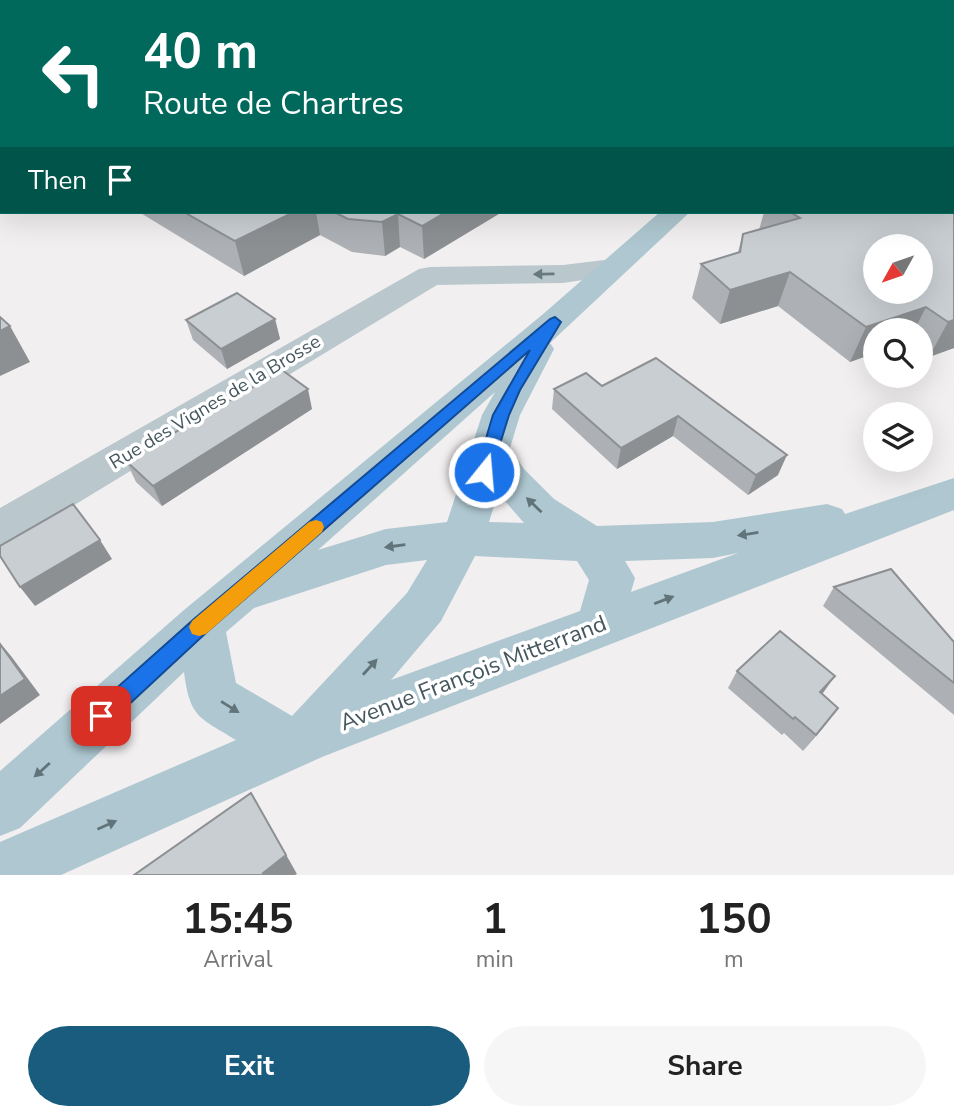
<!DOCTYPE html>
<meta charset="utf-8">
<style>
body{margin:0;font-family:"Nunito Sans",sans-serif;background:#f6f6f6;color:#222;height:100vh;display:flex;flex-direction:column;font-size:26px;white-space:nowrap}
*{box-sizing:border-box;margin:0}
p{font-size:23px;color:#767676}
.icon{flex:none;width:38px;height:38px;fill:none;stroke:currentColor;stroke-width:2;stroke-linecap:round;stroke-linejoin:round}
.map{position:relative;height:875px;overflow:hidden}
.side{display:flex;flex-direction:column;background:#fff;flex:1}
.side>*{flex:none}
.top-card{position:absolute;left:0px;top:0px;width:956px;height:214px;box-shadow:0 7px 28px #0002;background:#00695c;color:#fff;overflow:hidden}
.needle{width:46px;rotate:230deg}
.controls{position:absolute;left:863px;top:234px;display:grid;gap:14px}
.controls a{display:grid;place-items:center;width:70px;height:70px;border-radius:50%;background:#fff;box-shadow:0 7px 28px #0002;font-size:35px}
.pin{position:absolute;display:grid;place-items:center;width:60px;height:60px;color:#fff;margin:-30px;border-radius:14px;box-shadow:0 4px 10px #0006}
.me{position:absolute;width:77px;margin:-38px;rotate:17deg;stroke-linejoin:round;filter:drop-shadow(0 0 5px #0008)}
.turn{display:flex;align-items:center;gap:24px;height:147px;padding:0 28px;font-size:32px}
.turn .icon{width:91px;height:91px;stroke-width:2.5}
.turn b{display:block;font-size:49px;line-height:60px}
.then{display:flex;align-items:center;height:66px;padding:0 28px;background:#0003;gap:14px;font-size:26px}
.eta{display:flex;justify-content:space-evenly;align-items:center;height:119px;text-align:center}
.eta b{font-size:42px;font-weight:700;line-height:49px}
.cta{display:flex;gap:14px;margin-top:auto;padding:14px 28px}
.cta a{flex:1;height:80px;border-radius:42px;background:#195c7d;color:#fff;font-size:28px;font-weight:700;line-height:80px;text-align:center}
.cta a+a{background:#f6f6f6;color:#222}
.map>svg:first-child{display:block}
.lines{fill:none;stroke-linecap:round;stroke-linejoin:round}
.minor{fill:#bac8cd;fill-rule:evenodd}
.major{fill:#aec7d0;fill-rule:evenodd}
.wall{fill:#adb1b5}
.shaded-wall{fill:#8d9093}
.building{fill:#c9ced2;stroke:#8d9093;stroke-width:2;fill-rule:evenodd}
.oneway{fill:#697a7f}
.oneway2{fill:#60747a}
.route{fill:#1a73e8;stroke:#114b97;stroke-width:2}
.slow{fill:#f59e0b}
.labels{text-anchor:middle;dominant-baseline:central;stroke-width:7;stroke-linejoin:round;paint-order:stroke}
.street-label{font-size:19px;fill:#46585e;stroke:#fff}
.near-street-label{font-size:23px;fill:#46585e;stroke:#fff}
</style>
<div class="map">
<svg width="954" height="875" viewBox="0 0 954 875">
<rect width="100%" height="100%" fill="#f2eff0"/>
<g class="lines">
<!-- minor -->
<g class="minor">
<polygon points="327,0 348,0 325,2"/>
<polygon points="419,0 440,0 417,2"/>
<polygon points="523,0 553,0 555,2 525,2"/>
<polygon points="623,0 653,0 655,2 625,2"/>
<polygon points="862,0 887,0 889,2 864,2"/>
<rect x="0" y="101" width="2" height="14"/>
<polygon points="612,259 623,262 627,268 623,274 563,283 437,285 15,541 0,546 0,508 419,269 430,267 563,265"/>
</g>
<!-- major -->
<g class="major">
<polygon points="905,0 923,0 903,2"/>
<path d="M 660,212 L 690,212 L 550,343 L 554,349 L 520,415 L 510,448 L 524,469 L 554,499 L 597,526 L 713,522 L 827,504 L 842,509 L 845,514 L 954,478 L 954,510 L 322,757 L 61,875 L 0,875 L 0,842 L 236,740 C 199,717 190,718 184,672 L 20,828 L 0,836 L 0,771 L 184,610 L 542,315 ZM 495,392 L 482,415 L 447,522 L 386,529 L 318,550 ZM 498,493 L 524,523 L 525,523 L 489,522 ZM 738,553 L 631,592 L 635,578 L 625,561 L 713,558 ZM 475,556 L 577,561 L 589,580 L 580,611 L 391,680 L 441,621 ZM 427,560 L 407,593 L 292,716 L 236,683 L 226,632 L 254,608 L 386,565 Z"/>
</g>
</g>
<!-- wall -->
<g class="wall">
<polygon points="159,0 253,0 248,2 164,2"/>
<polygon points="680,0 834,0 831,2 689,2"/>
<polygon points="139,212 502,212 424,259 400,247 385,256 352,252 320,235 244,276"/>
<polygon points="764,212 954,212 954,348 929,357 920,351 920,331 875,331 875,353 850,362 778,306 720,324 692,298 701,264 738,252 743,234 759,230"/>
<polygon points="275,319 280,339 227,369 193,340 186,320"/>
<polygon points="656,358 778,475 748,495 673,436 617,469 552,409 554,389 602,386"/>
<polygon points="312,409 162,506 136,482 126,461"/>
<polygon points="834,587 954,642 954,715 823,606"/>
<polygon points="737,671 822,694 826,724 803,751 784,733 782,735 728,688"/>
</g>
<!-- shaded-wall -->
<g class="shaded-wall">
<polygon points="79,0 128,0 127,2 73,2"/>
<polygon points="202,0 253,0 248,2 202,2"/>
<polygon points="807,0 834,0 831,2 807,2"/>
<rect x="0" y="66" width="2" height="21"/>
<polygon points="294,212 316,212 320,235 244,276 235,241"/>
<polygon points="446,212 502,212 424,259 422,226"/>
<polygon points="398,214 400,247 385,256 382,222"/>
<polygon points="790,272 778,306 720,324 730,290"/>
<polygon points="926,307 914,331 875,331 875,353 850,362 866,327"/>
<polygon points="275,319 280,339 227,369 221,349"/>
<polygon points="954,320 954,348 929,357 948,322"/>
<polygon points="10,326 30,362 0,376 0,331"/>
<polygon points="308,389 312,409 162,506 153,486"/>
<polygon points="678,416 673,436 617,469 621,448"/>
<polygon points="787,455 778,475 748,495 756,475"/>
<polygon points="100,540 112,559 35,606 20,587"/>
<polygon points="0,643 11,656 40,695 0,724"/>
<polygon points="835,676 823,693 808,709 820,692"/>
<polygon points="838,708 826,724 803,751 816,735"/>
<polygon points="251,793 297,874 295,875 265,875 263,873"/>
</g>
<!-- building -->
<g class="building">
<polygon points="0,0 79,0 73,2 2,2 2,66 0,66"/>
<polygon points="443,0 520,0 528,2 438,2"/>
<path d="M 954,76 L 954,320 L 948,322 L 926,307 L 866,327 L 790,272 L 730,290 L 701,264 L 740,252 L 743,234 L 800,218 L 790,212 L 954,212 ZM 875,247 L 920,247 L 920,292 L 875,292 Z"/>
<polygon points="184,212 294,212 235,241"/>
<polygon points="334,212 446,212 422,226 398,214 382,222 348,219"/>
<polygon points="237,293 275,319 221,349 186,320"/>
<polygon points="0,317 10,326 0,331"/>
<polygon points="656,358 787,455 756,475 678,416 621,448 554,389 586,373 602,386"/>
<polygon points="282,370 308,389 153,486 126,461"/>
<polygon points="73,504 100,540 20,587 0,556 0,546"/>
<polygon points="891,569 954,642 954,683 834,587"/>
<polygon points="780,631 835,676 820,692 838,708 816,735 795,717 793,719 737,671"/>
<polygon points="0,644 25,679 0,696"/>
<polygon points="251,793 286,855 263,873 265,875 134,875"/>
</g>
<!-- one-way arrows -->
<defs><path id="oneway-solid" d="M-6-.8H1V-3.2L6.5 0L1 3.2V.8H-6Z" transform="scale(1.75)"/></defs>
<use class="oneway" href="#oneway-solid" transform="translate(544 274) rotate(179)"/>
<g class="oneway2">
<use href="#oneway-solid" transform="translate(534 505) rotate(-136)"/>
<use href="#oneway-solid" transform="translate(748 534) rotate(171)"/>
<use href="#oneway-solid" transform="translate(395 546) rotate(172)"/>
<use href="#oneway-solid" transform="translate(664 600) rotate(-21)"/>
<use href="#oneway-solid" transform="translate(370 667) rotate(-48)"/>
<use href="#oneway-solid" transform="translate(230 707) rotate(32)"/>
<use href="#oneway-solid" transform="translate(42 770) rotate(138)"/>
<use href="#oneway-solid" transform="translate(107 825) rotate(-24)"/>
</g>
<!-- route -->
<polygon class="route" points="555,317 561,322 520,390 509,415 490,476 484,478 476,472 493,415 530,350 208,631 108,724 101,727 93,724 90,716 93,709 194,619 550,319"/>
<!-- slow -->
<polygon class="slow" points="316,520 322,522 324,527 322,532 206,634 199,636 192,634 189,627 192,621 309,522"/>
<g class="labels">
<!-- street labels -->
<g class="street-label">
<text transform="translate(215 402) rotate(-31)">Rue des Vignes de la Brosse</text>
</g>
<!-- near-street labels -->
<g class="near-street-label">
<text transform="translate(473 673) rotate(-21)">Avenue François Mitterrand</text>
</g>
</g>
</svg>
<div class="controls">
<a><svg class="needle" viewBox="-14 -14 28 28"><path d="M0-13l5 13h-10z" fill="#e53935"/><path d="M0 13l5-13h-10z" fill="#767676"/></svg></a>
<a><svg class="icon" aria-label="search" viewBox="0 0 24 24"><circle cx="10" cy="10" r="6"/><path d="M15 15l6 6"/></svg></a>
<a><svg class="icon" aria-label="layers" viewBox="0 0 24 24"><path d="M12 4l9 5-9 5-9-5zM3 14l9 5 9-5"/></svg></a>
</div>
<div class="pin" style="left:101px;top:716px;background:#d93025"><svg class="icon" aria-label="arrive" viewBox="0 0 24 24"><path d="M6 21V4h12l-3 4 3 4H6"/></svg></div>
<svg class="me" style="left:484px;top:472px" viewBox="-20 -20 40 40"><circle r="17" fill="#1a73e8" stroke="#fff" stroke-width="3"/><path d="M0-11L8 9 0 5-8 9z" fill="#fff"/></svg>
<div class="top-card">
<div class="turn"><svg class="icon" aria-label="left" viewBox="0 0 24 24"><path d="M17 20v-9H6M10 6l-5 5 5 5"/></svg><div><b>40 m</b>Route de Chartres</div></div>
<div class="then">Then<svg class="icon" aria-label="arrive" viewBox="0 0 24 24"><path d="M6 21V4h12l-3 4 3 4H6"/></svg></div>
</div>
</div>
<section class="side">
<div class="eta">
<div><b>15:45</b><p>Arrival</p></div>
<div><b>1</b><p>min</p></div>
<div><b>150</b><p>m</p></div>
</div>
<div class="cta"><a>Exit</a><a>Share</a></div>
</section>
